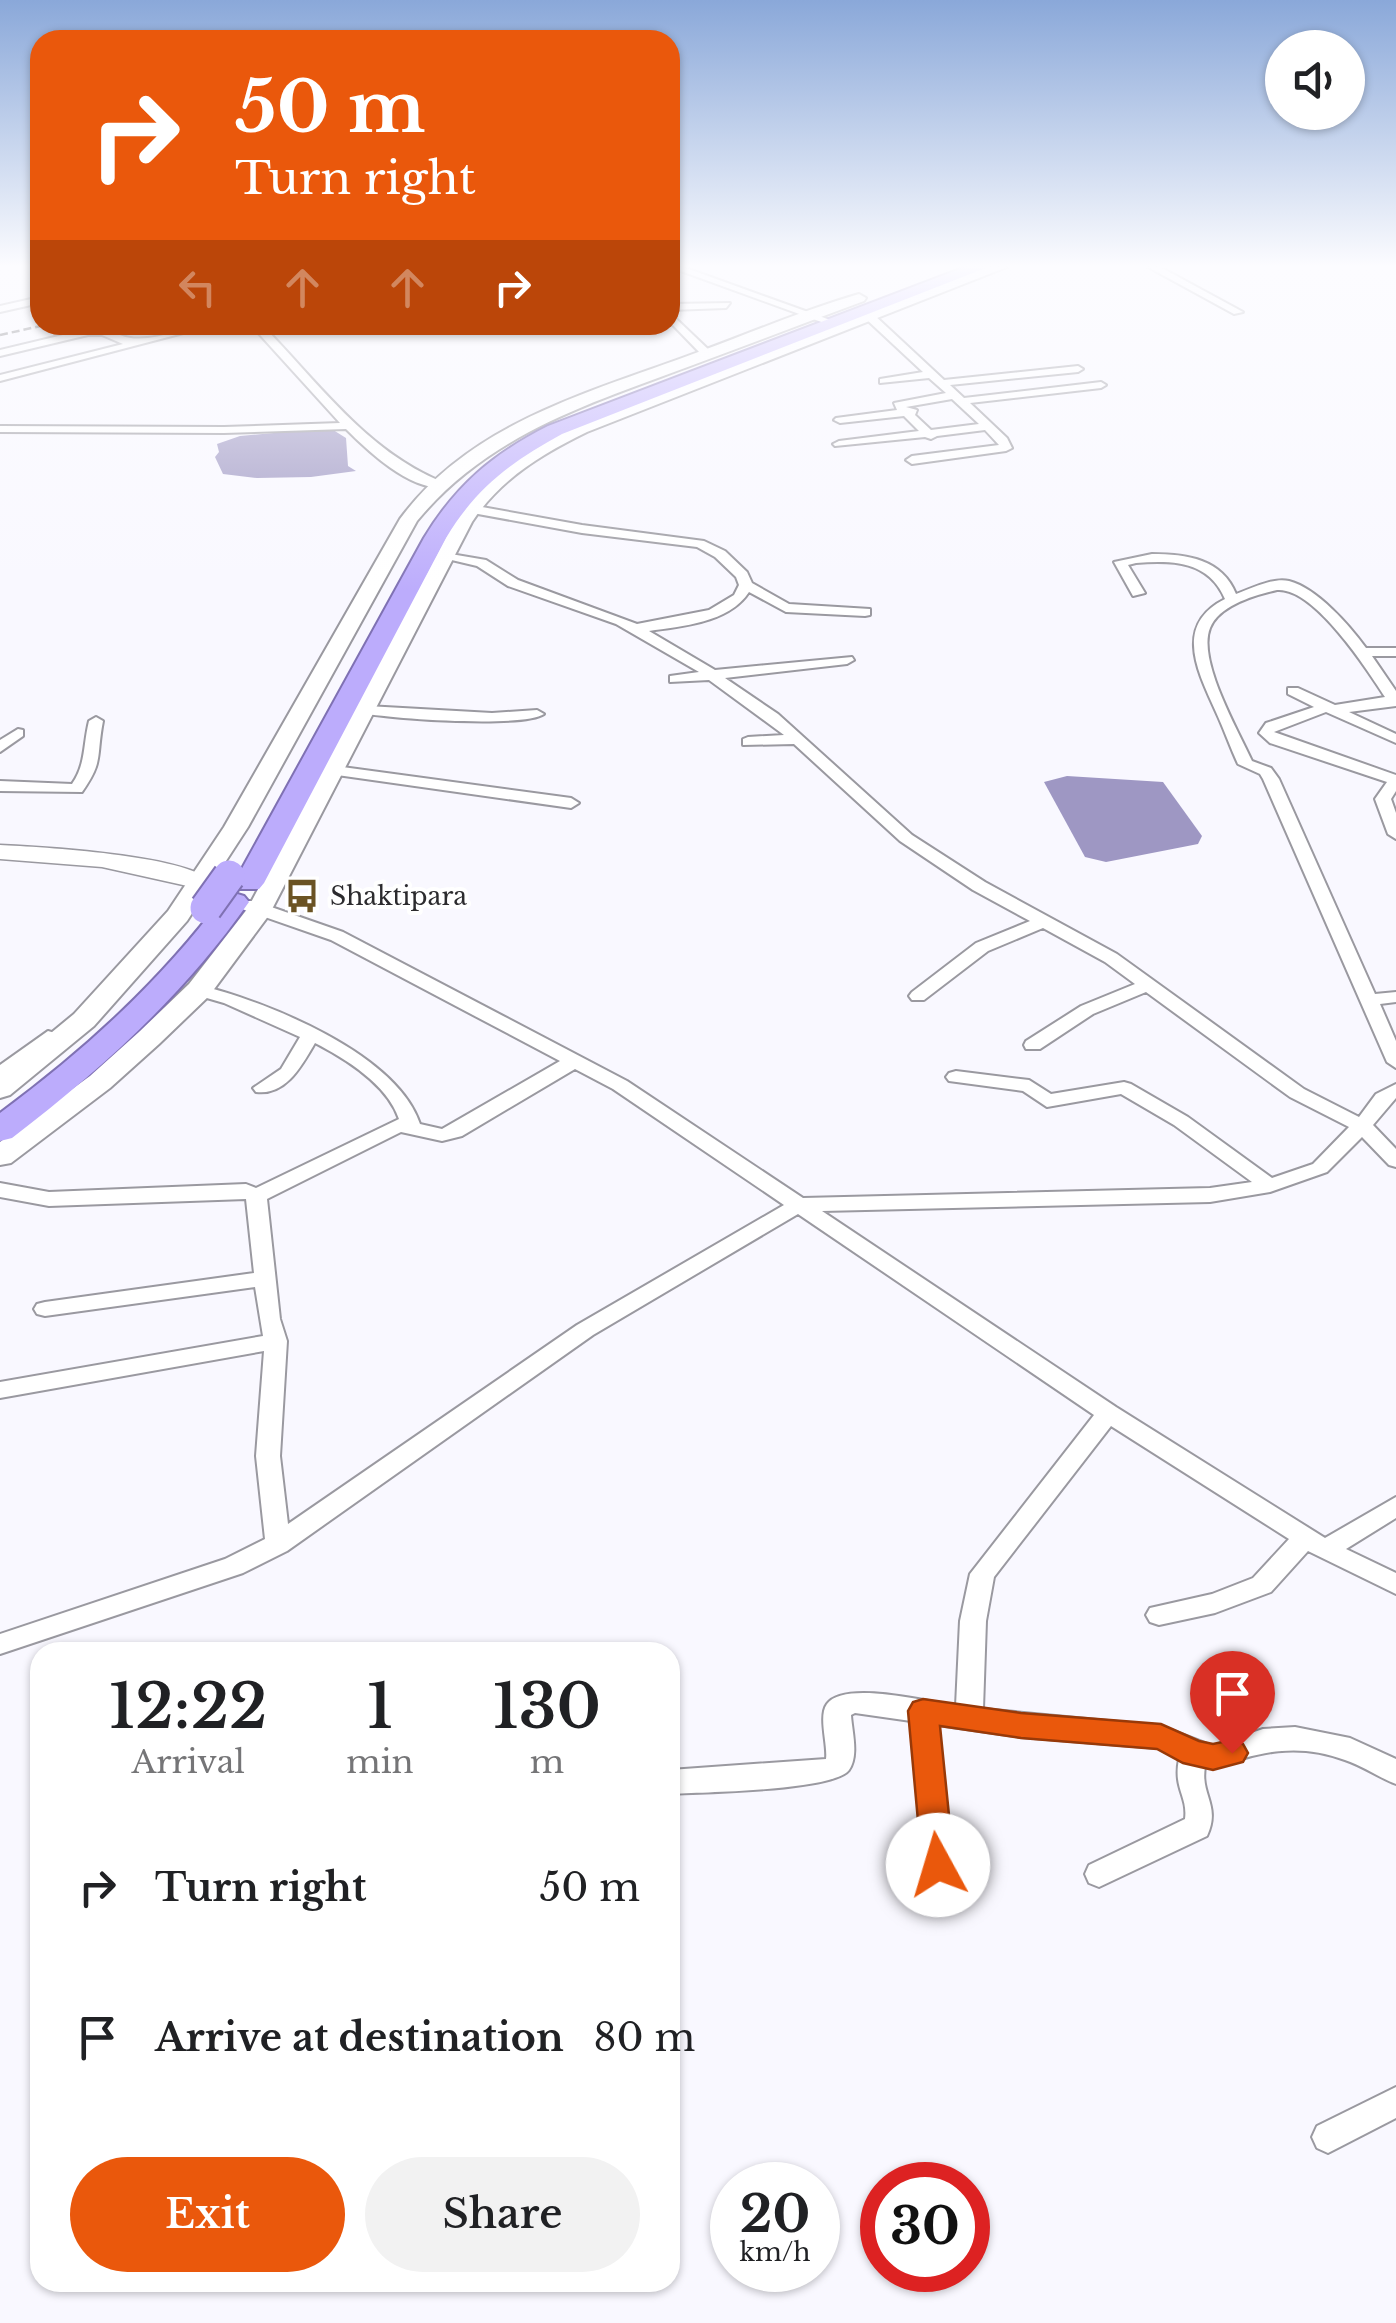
<!DOCTYPE html>
<style>
body{margin:0;font-family:"Libre Baskerville",serif;background:#f2f2f2;color:#202124;height:100vh;display:flex;flex-direction:column;font-size:38px;white-space:nowrap}
*{box-sizing:border-box;margin:0}
p{font-size:32px;color:#757577}
.icon{flex:none;width:55px;height:55px;fill:none;stroke:currentColor;stroke-width:2;stroke-linecap:round;stroke-linejoin:round}
.map{position:relative;flex:1;overflow:hidden}
.drawer{position:absolute;left:30px;top:1642px;width:650px;height:650px;display:flex;flex-direction:column;background:#fff;border-radius:30px;box-shadow:0 2px 8px #0004}
.drawer>*{flex:none}
.guide{position:absolute;left:30px;top:30px;width:650px;height:305px;border-radius:30px;box-shadow:0 2px 8px #0004;background:#ea580c;color:#fff;overflow:hidden}
.buttons{position:absolute;left:1265px;top:30px;display:grid;gap:20px}
.buttons a{display:grid;place-items:center;width:100px;height:100px;border-radius:50%;background:#fff;box-shadow:0 2px 8px #0004;font-size:50px}
.speed{position:absolute;left:710px;top:2162px;display:flex;gap:20px;font-size:50px;font-weight:700;text-align:center}
.speed>*{display:grid;place-content:center;width:130px;height:130px;border-radius:50%;background:#fff;box-shadow:0 2px 8px #0004;line-height:1}
.speed small{font-size:25px;font-weight:400}
.speed .limit{border:15px solid #d22;background:#fff;color:#111}
.pin{position:absolute;display:grid;place-items:center;width:85px;height:85px;color:#fff;margin:-102px -42px;border-radius:50% 50% 50% 0;rotate:-45deg;box-shadow:0 0 10px #0007}
.pin .icon{rotate:45deg}
.me{position:absolute;width:110px;margin:-55px;rotate:354deg;stroke-linejoin:round;filter:drop-shadow(0 0 8px #0008)}
.turn{display:flex;align-items:center;gap:35px;height:210px;padding:0 40px;font-size:45px}
.turn .icon{width:130px;height:130px;stroke-width:2.5}
.turn b{display:block;font-size:70px;line-height:85px}
.lanes{display:flex;align-items:center;height:95px;padding:0 40px;background:#0003;justify-content:center;gap:50px;direction:ltr}
.lanes .off{opacity:.35}
.eta{display:flex;justify-content:space-evenly;align-items:center;height:170px;text-align:center}
.eta b{font-size:60px;font-weight:600;line-height:70px}
.primary-button{display:flex;gap:20px;margin-top:auto;padding:20px 40px}
.primary-button a{flex:1;height:115px;border-radius:60px;background:#ea580c;color:#fff;font-size:40px;font-weight:600;line-height:115px;text-align:center}
.primary-button a+a{background:#f2f2f2;color:#202124}
ul{padding:0;list-style:none}
li{display:flex;align-items:center;gap:30px;height:150px;padding:0 40px}
li div{flex:1}
li b{display:block;font-size:38px}
li em{font-style:normal}
.map>svg:first-child{display:block}
.water{fill:#9e97c3}
.lines{fill:none;stroke-linecap:round;stroke-linejoin:round}
.minor-casing{stroke:#9a99a0;stroke-width:4}
.tertiary-casing{stroke:#9a99a0;stroke-width:3}
.secondary-casing{stroke:#9a99a0;stroke-width:4}
.trunk-casing{stroke:#7f71b3;stroke-width:4}
.minor{fill:#fff;fill-rule:evenodd}
.tertiary{fill:#fff;fill-rule:evenodd}
.secondary{fill:#fff;fill-rule:evenodd}
.trunk{fill:#bcacfc;fill-rule:evenodd}
.rail{stroke:#49484c;stroke-width:2.5;stroke-dasharray:8 4;stroke-linecap:butt}
.trunk-bridge-casing{stroke:#7f71b3;stroke-width:35;stroke-linecap:butt}
.trunk-bridge{stroke:#bcacfc;stroke-width:31}
.route{fill:#ea580c;stroke:#983908;stroke-width:2.5}
.labels{text-anchor:middle;dominant-baseline:central;stroke-width:8;stroke-linejoin:round;paint-order:stroke}
.poi-label{font-size:25px;fill:#2c2b2e;stroke:#fff;text-anchor:start}
</style>
<div class="map">
<svg width="1396" height="2323" viewBox="0 0 1396 2323">
<rect width="100%" height="100%" fill="#f9f8ff"/>
<!-- water -->
<g class="water">
<polygon points="330,428 346,438 348,466 356,471 311,477 257,478 223,474 215,457 219,452 217,444 240,436"/>
<polygon points="1067,776 1163,782 1202,836 1198,844 1106,862 1085,857 1044,782"/>
</g>
<g class="lines">
<!-- minor casing -->
<g class="minor-casing">
<g id="minor">
<polygon points="670,267 683,267 847,326 838,328"/>
<polygon points="1148,267 1160,267 1243,312 1234,314"/>
<polygon points="40,297 40,303 0,312 0,306"/>
<polygon points="730,303 726,308 670,310 670,304"/>
<polygon points="670,313 711,352 711,356 703,356 670,322"/>
<path d="M 865,314 L 873,314 L 944,380 L 1078,366 L 1083,369 L 1078,372 L 950,385 L 964,398 L 1101,382 L 1106,385 L 1101,388 L 970,403 L 1007,438 L 1012,448 L 1006,451 L 912,464 L 906,460 L 912,456 L 999,445 L 985,430 L 937,436 L 931,439 L 925,437 L 835,446 L 833,444 L 839,441 L 919,431 L 904,416 L 840,423 L 834,420 L 836,418 L 897,410 L 894,403 L 946,393 L 929,378 L 880,383 L 880,379 L 923,372 L 865,318 ZM 952,399 L 979,424 L 931,430 L 915,415 L 917,410 L 906,407 Z"/>
<path d="M 136,325 L 153,325 L 120,335 C 148,347 183,325 214,325 L 0,381 L 0,375 L 123,344 L 102,335 L 88,335 L 0,356 L 0,350 L 88,329 L 111,331 Z"/>
<path d="M 251,325 L 262,325 C 319,383 365,450 442,482 L 442,488 C 408,488 370,453 346,429 L 224,433 L 0,432 L 0,426 L 224,427 L 340,423 Z"/>
<path d="M 471,505 L 582,525 L 704,541 L 725,551 L 747,572 L 752,583 L 789,604 L 870,609 L 870,615 L 865,616 L 786,612 L 749,592 C 729,623 682,626 649,631 L 715,670 L 852,657 L 854,660 L 847,664 L 725,678 L 778,714 L 912,835 L 985,882 L 1117,954 L 1304,1089 L 1359,1117 L 1376,1094 L 1396,1084 L 1396,1098 L 1373,1125 L 1396,1149 L 1396,1167 L 1389,1165 L 1362,1137 L 1327,1172 L 1270,1192 L 1210,1202 L 822,1211 L 1116,1407 L 1325,1538 L 1396,1497 L 1396,1518 L 1346,1549 L 1396,1573 L 1396,1594 L 1308,1551 L 1271,1592 L 1215,1613 L 1159,1625 L 1150,1622 L 1146,1615 L 1150,1608 L 1212,1594 L 1253,1578 L 1289,1539 L 1111,1426 L 994,1577 L 986,1621 L 983,1709 L 1161,1726 L 1213,1746 L 1263,1729 L 1295,1727 L 1350,1738 L 1396,1759 L 1396,1784 C 1378,1777 1363,1766 1345,1760 C 1296,1742 1260,1752 1213,1768 L 1205,1767 C 1200,1795 1221,1805 1207,1836 L 1099,1887 L 1089,1883 L 1085,1874 L 1089,1865 L 1185,1819 C 1188,1796 1173,1789 1179,1759 L 1158,1748 L 1021,1737 L 938,1725 L 952,1865 L 948,1874 L 938,1878 L 928,1874 L 924,1865 L 911,1721 L 855,1713 L 851,1715 C 852,1732 859,1755 849,1770 C 833,1791 702,1792 670,1794 L 670,1770 L 826,1759 C 828,1745 818,1716 827,1704 C 844,1680 929,1702 956,1706 L 960,1621 L 970,1574 L 1094,1415 L 798,1214 L 593,1335 L 287,1551 L 243,1573 L 0,1654 L 0,1634 L 225,1559 L 265,1539 L 256,1456 L 264,1351 L 0,1398 L 0,1382 L 263,1336 L 255,1287 L 45,1316 L 37,1314 L 34,1309 L 37,1304 L 45,1302 L 254,1273 L 246,1199 L 49,1206 L 0,1197 L 0,1183 L 49,1192 L 246,1184 L 256,1188 L 399,1119 C 387,1084 346,1059 315,1043 C 302,1065 286,1096 256,1092 L 253,1088 L 281,1069 L 300,1037 L 224,1003 L 193,994 L 190,990 L 199,985 C 267,1002 396,1053 420,1124 L 442,1129 L 560,1061 L 331,940 L 242,909 L 242,901 L 254,901 L 343,932 L 627,1081 L 803,1198 L 1210,1188 L 1252,1182 L 1174,1125 L 1121,1094 L 1047,1107 L 1023,1091 L 949,1081 L 946,1077 L 949,1073 L 956,1071 L 1029,1080 L 1051,1094 L 1124,1082 L 1131,1084 L 1188,1117 L 1272,1178 L 1313,1164 L 1349,1127 L 1290,1097 L 1146,992 L 1093,1014 L 1040,1049 L 1026,1049 L 1024,1045 L 1026,1041 L 1081,1006 L 1135,984 L 1105,962 L 1043,928 L 988,951 L 924,1000 L 912,1000 L 909,996 L 912,992 L 976,943 L 1030,921 L 973,890 L 900,841 L 794,744 L 743,745 L 743,739 L 748,737 L 784,735 L 709,680 L 670,682 L 670,676 L 699,672 L 616,624 L 508,586 L 477,566 L 439,557 L 445,553 L 486,560 L 518,580 L 637,624 L 709,610 L 734,595 L 739,585 L 736,577 L 715,557 L 697,547 L 582,533 L 467,512 L 467,506 ZM 575,1069 L 613,1089 L 784,1205 L 577,1325 L 288,1524 L 280,1456 L 287,1341 L 280,1319 L 267,1199 L 401,1132 L 442,1141 L 462,1136 Z"/>
<path d="M 1152,554 C 1187,554 1222,559 1236,594 C 1251,589 1273,577 1289,581 C 1317,588 1350,626 1366,648 L 1396,648 L 1396,656 L 1372,656 L 1396,691 L 1396,706 L 1349,712 L 1396,734 L 1396,743 L 1326,712 L 1274,732 L 1396,775 L 1396,791 L 1391,799 L 1396,813 L 1396,839 L 1388,834 L 1375,799 L 1387,782 L 1270,743 L 1259,733 L 1266,723 L 1314,707 L 1288,694 L 1288,688 L 1298,688 L 1335,705 L 1385,697 C 1367,669 1314,587 1277,590 C 1255,595 1219,605 1210,628 C 1197,660 1238,730 1252,761 L 1271,768 L 1279,779 L 1375,994 L 1396,992 L 1396,1002 L 1380,1004 L 1396,1041 L 1396,1068 L 1387,1062 L 1263,779 L 1260,774 L 1238,764 C 1230,747 1224,729 1216,712 C 1198,672 1173,625 1225,599 C 1209,561 1173,560 1136,563 L 1128,565 L 1145,593 L 1133,596 L 1114,562 Z"/>
<path d="M 367,706 L 492,713 L 537,710 L 544,714 C 523,728 392,719 362,713 L 362,707 Z"/>
<path d="M 96,717 L 103,721 C 96,757 104,761 82,792 L 0,791 L 0,781 L 72,784 C 86,764 83,745 89,721 Z"/>
<polygon points="18,729 23,730 23,736 0,752 0,740"/>
<polygon points="335,766 571,798 579,803 571,808 330,774 327,771"/>
<polygon points="48,1031 55,1033 57,1037 55,1041 7,1078 0,1080 0,1065"/>
<polygon points="1396,2087 1396,2118 1328,2153 1317,2148 1312,2137 1317,2126"/>
</g>
</g>
<!-- tertiary casing -->
<g class="tertiary-casing">
<path id="tertiary" d="M 0,845 C 41,847 187,855 212,882 L 201,889 L 102,867 L 0,859 Z"/>
</g>
<!-- secondary casing -->
<g class="secondary-casing">
<g id="secondary">
<path d="M 987,267 L 1007,267 L 587,432 C 542,454 500,479 472,522 L 269,915 L 209,996 L 159,1044 L 110,1088 L 11,1163 L 0,1165 L 0,1142 L 90,1076 L 139,1032 L 189,984 L 248,908 L 454,522 C 485,476 526,449 575,424 Z"/>
<path d="M 859,294 L 866,298 L 864,301 C 804,323 745,346 685,368 C 585,405 487,436 417,521 L 248,827 L 187,921 L 94,1026 L 10,1095 L 0,1098 L 0,1075 L 74,1014 L 168,911 L 224,827 L 400,519 C 472,421 592,392 701,351 C 753,332 806,309 859,294 Z"/>
</g>
</g>
<!-- trunk casing -->
<g class="trunk-casing">
<g id="trunk">
<path d="M 965,267 L 988,267 L 562,434 C 512,461 475,489 446,538 L 264,883 L 259,889 L 239,889 L 234,883 L 424,538 C 456,485 493,454 548,426 Z"/>
<path d="M 234,893 L 244,896 L 249,902 C 184,995 102,1069 12,1138 L 0,1141 L 0,1113 C 85,1050 161,981 224,896 Z"/>
</g>
</g>
<!-- minor -->
<use href="#minor" class="minor"/>
<!-- tertiary -->
<use href="#tertiary" class="tertiary"/>
<!-- secondary -->
<use href="#secondary" class="secondary"/>
<!-- trunk -->
<use href="#trunk" class="trunk"/>
<!-- rail -->
<polyline class="rail" points="0,335 45,325"/>
<!-- trunk-bridge casing -->
<g class="trunk-bridge-casing">
<polyline id="trunk-bridge" points="206,908 229,876"/>
</g>
<!-- trunk-bridge -->
<use href="#trunk-bridge" class="trunk-bridge"/>
</g>
<!-- sky -->
<linearGradient id="sky" x2="0" y2="1"><stop stop-color="#8aa8d9"/><stop offset="0.45" stop-color="#fcfcff"/><stop offset="1" stop-color="#fcfcff" stop-opacity="0"/></linearGradient>
<rect width="1396" height="592" fill="url(#sky)"/>
<!-- route -->
<polygon class="route" points="923,1699 1021,1713 1161,1724 1199,1741 1213,1744 1232,1740 1243,1744 1248,1753 1243,1762 1213,1770 1183,1763 1157,1749 1021,1738 940,1726 954,1865 950,1875 938,1879 927,1875 922,1865 908,1711 913,1702"/>
<!-- icons -->
<defs>
<g id="bus-bare" transform="scale(2.7)"><path d="M-5-6H5V4H4V6H2V4H-2V6H-4V4H-5ZM-3.5-4V0h7V-4ZM-3.5 1.2v1.5H-2V1.2ZM2 1.2v1.5H3.5V1.2Z" fill="#6b5324" stroke="#fff" stroke-width="2.5" paint-order="stroke"/></g>
</defs>
<g fill-rule="evenodd">
<use href="#bus-bare" x="302" y="896"/>
</g>
<g class="labels">
<!-- poi labels -->
<g class="poi-label">
<text x="330" y="896">Shaktipara</text>
</g>
</g>
</svg>
<div class="buttons">
<a><svg class="icon" aria-label="sound" viewBox="0 0 24 24"><path d="M4 9h4l5-4v14l-5-4H4zM17 9q2 3 0 6"/></svg></a>
</div>
<div class="speed"><div>20<small>km/h</small></div><div class="limit">30</div></div>
<div class="pin" style="left:1232px;top:1753px;background:#d93025"><svg class="icon" aria-label="arrive" viewBox="0 0 24 24"><path d="M6 21V4h12l-3 4 3 4H6"/></svg></div>
<svg class="me" style="left:938px;top:1865px" viewBox="-20 -20 40 40"><circle r="19" fill="#fff"/><path d="M0-13L10 11 0 6-10 11z" fill="#ea580c"/></svg>
<div class="guide">
<div class="turn"><svg class="icon" aria-label="right" viewBox="0 0 24 24"><path d="M7 20v-9h11M14 6l5 5-5 5"/></svg><div><b>50 m</b>Turn right</div></div>
<div class="lanes"><svg class="icon off" aria-label="left" viewBox="0 0 24 24"><path d="M17 20v-9H6M10 6l-5 5 5 5"/></svg><svg class="icon off" aria-label="ahead" viewBox="0 0 24 24"><path d="M12 20V5M6 11l6-6 6 6"/></svg><svg class="icon off" aria-label="ahead" viewBox="0 0 24 24"><path d="M12 20V5M6 11l6-6 6 6"/></svg><svg class="icon" aria-label="right" viewBox="0 0 24 24"><path d="M7 20v-9h11M14 6l5 5-5 5"/></svg></div>
</div>
<section class="drawer">
<div class="eta">
<div><b>12:22</b><p>Arrival</p></div>
<div><b>1</b><p>min</p></div>
<div><b>130</b><p>m</p></div>
</div>
<ul>
<li><svg class="icon" aria-label="right" viewBox="0 0 24 24"><path d="M7 20v-9h11M14 6l5 5-5 5"/></svg><div><b>Turn right</b></div><em>50 m</em></li>
<li><svg class="icon" aria-label="arrive" viewBox="0 0 24 24"><path d="M6 21V4h12l-3 4 3 4H6"/></svg><div><b>Arrive at destination</b></div><em>80 m</em></li>
</ul>
<div class="primary-button"><a>Exit</a><a>Share</a></div>
</section>
</div>
